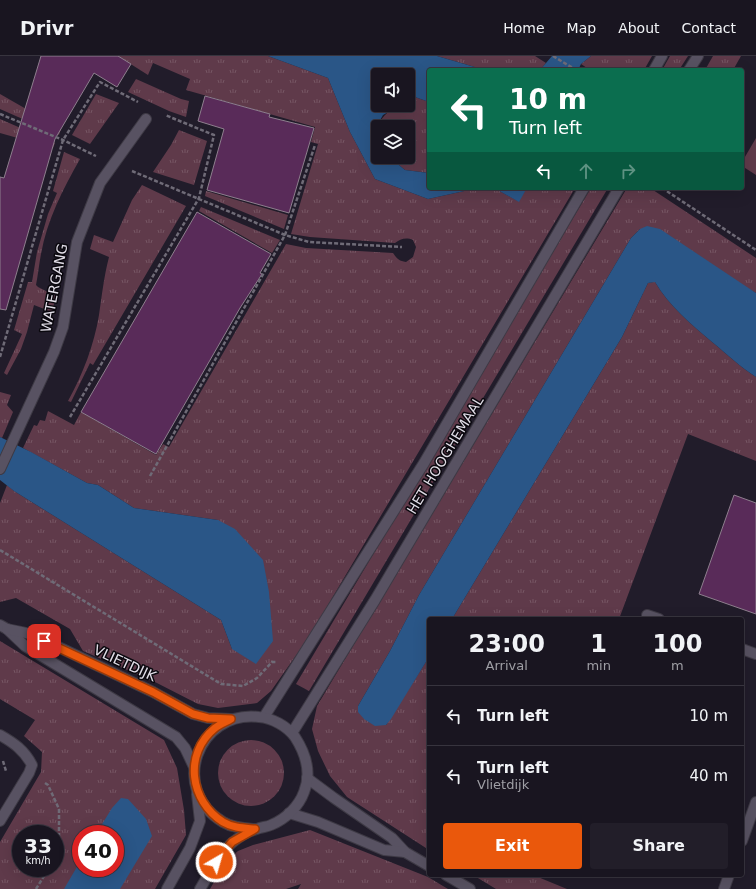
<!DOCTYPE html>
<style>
body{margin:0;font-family:"DejaVu Sans",sans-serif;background:#221e29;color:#f1f3f6;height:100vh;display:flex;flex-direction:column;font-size:15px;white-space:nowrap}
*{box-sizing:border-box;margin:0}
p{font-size:13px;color:#9f9fa5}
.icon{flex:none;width:22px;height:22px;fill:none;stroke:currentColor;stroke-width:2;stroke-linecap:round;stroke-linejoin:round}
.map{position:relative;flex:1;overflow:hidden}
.sheet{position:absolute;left:427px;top:561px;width:317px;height:260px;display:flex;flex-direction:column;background:#191520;border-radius:4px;box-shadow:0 4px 16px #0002,0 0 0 1px #37343e}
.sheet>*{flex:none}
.top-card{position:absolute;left:427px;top:12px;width:317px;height:122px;border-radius:4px;box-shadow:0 4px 16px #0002,0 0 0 1px #37343e;background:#0b6e4f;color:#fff;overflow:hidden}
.buttons{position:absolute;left:371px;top:12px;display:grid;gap:8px}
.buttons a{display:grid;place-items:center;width:44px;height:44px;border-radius:4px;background:#191520;box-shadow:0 4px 16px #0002,0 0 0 1px #37343e;font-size:20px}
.speed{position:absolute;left:12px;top:769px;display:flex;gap:8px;font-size:20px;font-weight:700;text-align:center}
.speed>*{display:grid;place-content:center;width:52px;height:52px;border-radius:50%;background:#191520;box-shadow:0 4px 16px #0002,0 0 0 1px #37343e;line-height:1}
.speed small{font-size:10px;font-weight:400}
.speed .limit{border:6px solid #d22;background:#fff;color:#111}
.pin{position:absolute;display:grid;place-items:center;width:34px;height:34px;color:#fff;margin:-17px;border-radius:8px;box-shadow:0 2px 6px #0006}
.me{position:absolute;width:44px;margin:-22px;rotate:38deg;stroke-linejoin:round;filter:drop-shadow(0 0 3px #0008)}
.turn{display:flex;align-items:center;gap:14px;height:84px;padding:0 16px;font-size:18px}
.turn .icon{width:52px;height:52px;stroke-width:2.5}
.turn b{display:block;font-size:28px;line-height:34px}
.lanes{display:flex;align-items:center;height:38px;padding:0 16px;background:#0003;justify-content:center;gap:20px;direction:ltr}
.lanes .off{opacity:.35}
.eta{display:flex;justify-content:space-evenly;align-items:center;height:68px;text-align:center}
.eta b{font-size:24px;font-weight:800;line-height:28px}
.primary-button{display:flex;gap:8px;margin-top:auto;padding:8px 16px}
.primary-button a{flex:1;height:46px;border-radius:4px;background:#ea580c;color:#fff;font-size:16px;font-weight:800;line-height:46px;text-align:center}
.primary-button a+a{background:#221e29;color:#f1f3f6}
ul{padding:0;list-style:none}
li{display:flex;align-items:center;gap:12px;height:60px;padding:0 16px;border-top:1px solid #37343e}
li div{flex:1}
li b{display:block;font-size:15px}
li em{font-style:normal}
header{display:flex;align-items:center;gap:24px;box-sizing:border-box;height:56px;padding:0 20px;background:#191520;border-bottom:1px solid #37343e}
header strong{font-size:19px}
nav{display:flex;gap:22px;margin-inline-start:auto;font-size:14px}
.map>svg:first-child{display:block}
.grass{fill:url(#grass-tufts);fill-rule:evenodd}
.garden{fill:#5f3a4a}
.water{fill:#2a5687}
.building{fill:#592b59;stroke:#8e7f8e}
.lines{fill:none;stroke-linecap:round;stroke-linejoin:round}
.service-casing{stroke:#3e3a45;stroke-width:12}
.minor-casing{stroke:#3e3a45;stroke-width:12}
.tertiary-casing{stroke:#3e3a45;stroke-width:12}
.path{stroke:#6f6b77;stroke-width:2.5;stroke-dasharray:4 2;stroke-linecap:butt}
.service{stroke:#585262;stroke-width:10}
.minor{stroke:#585262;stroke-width:10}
.tertiary{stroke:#585262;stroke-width:10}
.route-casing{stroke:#983908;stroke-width:10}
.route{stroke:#ea580c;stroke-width:7}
.labels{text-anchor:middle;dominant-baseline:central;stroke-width:3;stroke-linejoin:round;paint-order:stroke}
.street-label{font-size:14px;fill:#e1dde7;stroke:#0a080e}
</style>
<header>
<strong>Drivr</strong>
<nav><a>Home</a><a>Map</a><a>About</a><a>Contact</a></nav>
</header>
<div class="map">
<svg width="756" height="833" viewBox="0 0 756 833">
<defs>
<pattern id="grass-tufts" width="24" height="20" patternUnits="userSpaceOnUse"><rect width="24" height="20" fill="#5f3a4a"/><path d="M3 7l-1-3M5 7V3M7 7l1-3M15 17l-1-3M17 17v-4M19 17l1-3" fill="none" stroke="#765664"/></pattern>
</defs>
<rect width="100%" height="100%" fill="#211c2a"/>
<!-- grass -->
<g class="grass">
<path d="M 118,0 L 268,0 L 328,22 L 350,76 L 375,123 L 428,143 L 478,132 L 494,132 L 518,145 L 527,132 L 575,132 L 309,581 L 271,635 L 257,647 L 218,652 L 198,648 L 155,626 L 83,595 L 70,573 L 16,542 L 0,546 L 0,447 L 7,429 L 14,435 L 221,564 L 232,593 L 218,464 L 134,452 L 98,429 L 87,427 L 23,392 L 34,369 L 37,370 L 40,364 L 45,365 L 48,355 L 74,369 L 81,356 L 156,399 L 163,388 L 169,391 L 286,188 L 306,192 L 393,197 C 397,203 399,205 406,206 L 413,201 L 416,191 L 413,184 C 406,181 400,183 395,187 L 310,181 L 291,178 L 318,88 L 311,86 L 315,71 L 186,34 L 190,23 L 153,7 L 148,19 Z"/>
<polygon points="437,0 535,0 546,7 540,14 485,14"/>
<polygon points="591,0 652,0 644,14 590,14 581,8"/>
<polygon points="670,0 688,0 679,14 662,14"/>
<polygon points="713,0 741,0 733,14 705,14"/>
<polygon points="136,23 181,43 189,45 186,61 169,55 128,36"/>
<polygon points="0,38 61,73 59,79 0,53"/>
<polygon points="96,38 119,47 90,88 72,79"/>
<path d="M 415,41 L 429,46 L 429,117 L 405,114 L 389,101 L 408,101 L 408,71 L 378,71 L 378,86 L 373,77 C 381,63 389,49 408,49 L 408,45 Z"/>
<polygon points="0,63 55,87 53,92 0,77"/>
<polygon points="179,74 207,85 194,129 153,116 171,89"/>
<path d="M 64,96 L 80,103 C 63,133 47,164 41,198 C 39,208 38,219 36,229 L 38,231 L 56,240 L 52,256 L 34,249 L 27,276 L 21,293 L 7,319 L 4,317 L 22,278 L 14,274 L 28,226 L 32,226 L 37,196 L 48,158 L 57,137 L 53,135 Z"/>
<path d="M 142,129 L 186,150 L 93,309 L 90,307 L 71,346 L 68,345 C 83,318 94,289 99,259 C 102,239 104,220 109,201 L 90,193 L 94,179 L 113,186 L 132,144 Z"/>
<polygon points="591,132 608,132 309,635 296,628"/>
<polygon points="627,132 650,132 756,202 756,237 640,173 631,182 419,539 390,595 358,650 384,669 386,669 429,601 429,794 347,741 330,720 318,695 312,673 317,650"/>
<polygon points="206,135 288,159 284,173 205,140"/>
<polygon points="201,151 280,184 272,197 199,155"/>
<path d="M 655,226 C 669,250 691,268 712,286 C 727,298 740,311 756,321 L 756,405 L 688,378 L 619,563 L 452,563 L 622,281 L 648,227 Z"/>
<polygon points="0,336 11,339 7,349 13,356 2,382 0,381"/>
<path d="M 0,585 L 164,684 L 177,712 L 184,754 L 186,779 L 155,833 L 0,833 L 0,786 L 41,716 L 42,696 L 24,680 L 35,664 L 0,643 ZM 21,778 L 55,778 L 55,812 L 21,812 ZM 81,778 L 115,778 L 115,812 L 81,812 Z"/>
<circle cx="251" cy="717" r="33"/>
<polygon points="310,774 428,821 448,833 298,833 301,828 286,833 210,833 226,805 238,795 253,789"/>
<polygon points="473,819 533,819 567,833 496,833"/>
</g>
<!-- garden -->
<polygon class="garden" points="756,82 756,119 742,110 742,106"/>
<!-- water -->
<g class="water">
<polygon points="268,0 437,0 485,14 429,14 429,46 415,41 408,45 408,19 378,19 378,49 401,49 383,59 373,77 378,86 378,101 389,101 405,114 429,117 429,132 478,132 428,143 375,123 350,76 328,22"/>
<polygon points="552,0 591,0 581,8 578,14 540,14"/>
<polygon points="494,132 527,132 519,146"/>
<path d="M 647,170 L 660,173 L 756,237 L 756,321 C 740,311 727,298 712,286 C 691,268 669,250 655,226 L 648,227 L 622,281 L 452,563 L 429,563 L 429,601 L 391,663 L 386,669 L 375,670 L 364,663 L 358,656 L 358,650 L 390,595 L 419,539 L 631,182 L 640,173 Z"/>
<polygon points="0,381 31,396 87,427 98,429 134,452 218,464 235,473 263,504 269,536 273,585 256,608 232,593 221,564 14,435 0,424"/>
<polygon points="121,742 128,743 146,763 152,780 120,833 64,833 81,804 81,812 115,812 115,778 96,778 112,752"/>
</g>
<!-- building -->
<g class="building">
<polygon points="41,0 118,0 131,8 117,31 94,17 55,83 6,254 0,253 0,121 4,122"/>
<polygon points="205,40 270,58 269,61 314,72 289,157 207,134 224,73 198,65"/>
<polygon points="197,156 271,198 260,217 262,218 240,252 156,398 81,356"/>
<polygon points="734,439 756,447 756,558 699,538"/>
</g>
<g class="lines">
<!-- service casing -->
<g class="service-casing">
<g id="service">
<polyline points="647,559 659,563"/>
<polyline points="742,593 756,598"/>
<polyline points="742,785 756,746"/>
<polyline points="724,833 729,819"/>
</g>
</g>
<!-- minor casing -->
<g class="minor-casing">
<g id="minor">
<polyline points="0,413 54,296 63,271 77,186 100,127 146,63"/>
<path d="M 0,679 C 14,687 24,694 32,709 L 29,717 L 0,765"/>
</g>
</g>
<!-- tertiary casing -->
<g class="tertiary-casing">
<g id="tertiary">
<polyline points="654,14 662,0"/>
<polyline points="689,14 698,0"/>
<polyline points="0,569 7,573 25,590 176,681 185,692 194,711"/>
<polyline points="7,573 31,578 153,636 193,658 208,662 231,663"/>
<polyline points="264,661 424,407 584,132"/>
<polyline points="292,677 375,544 619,132"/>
<polyline points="307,722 334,742 392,782 405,796 429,810"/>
<polyline points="289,757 318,766 384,794 405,796"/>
<polyline points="446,819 470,833"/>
<polyline points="167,833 190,792 200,765 197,738"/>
<path d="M 200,833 C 208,820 221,795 233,786 C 239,781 249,775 257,773 C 261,771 267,771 271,769 C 286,763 299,750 304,736 C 312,716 306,698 295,681 C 287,670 272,662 259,661 C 197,654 169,734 223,766 C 233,772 244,772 255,773"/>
</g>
</g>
<!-- path -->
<g class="path">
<polyline points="553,0 576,14"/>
<polyline points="0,58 63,84 96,100"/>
<polyline points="132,115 285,179 309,186 402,191"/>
<polyline points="662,132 756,194"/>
<polyline points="0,301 63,84 100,26 138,46"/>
<polyline points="70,361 199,142 214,79 165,59"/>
<polyline points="150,420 285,179 315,89"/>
<polyline points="0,494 221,628 243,630 257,622 272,606 276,606"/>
<polyline points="3,705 6,715"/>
<polyline points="45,727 48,729 59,753 59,794 55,801"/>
<polyline points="36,833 49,812"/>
</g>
<!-- service -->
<use href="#service" class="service"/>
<!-- minor -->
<use href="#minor" class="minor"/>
<!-- tertiary -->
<use href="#tertiary" class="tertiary"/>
</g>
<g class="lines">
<!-- route casing -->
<g class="route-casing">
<path id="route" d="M 44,585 L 153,636 L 193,658 L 208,662 L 231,663 C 226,666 220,668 215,672 C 183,698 190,745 223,766 C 233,772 244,772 255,773 L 232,786 L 216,806"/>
</g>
<!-- route -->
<use href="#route" class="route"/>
</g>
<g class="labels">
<!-- street labels -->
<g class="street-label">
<text transform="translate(54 232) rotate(-79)">WATERGANG</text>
<text transform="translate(445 399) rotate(-59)">HET HOOGHEMAAL</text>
<text transform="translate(125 607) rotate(25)">VLIETDIJK</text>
</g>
</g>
</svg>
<div class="buttons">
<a><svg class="icon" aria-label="sound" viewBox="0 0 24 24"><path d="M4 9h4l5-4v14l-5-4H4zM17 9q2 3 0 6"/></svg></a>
<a><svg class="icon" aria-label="layers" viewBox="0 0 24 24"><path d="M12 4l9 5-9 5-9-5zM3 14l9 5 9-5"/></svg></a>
</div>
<div class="speed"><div>33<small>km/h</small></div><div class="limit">40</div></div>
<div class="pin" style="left:44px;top:585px;background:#d93025"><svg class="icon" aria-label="arrive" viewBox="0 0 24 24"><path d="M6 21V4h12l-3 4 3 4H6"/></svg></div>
<svg class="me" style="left:216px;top:806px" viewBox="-20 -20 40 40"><circle r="17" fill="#ea580c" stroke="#fff" stroke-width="3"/><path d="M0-11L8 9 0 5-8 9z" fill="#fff"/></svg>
<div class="top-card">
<div class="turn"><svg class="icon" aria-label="left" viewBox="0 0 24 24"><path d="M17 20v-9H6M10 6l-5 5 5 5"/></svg><div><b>10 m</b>Turn left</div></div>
<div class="lanes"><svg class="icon" aria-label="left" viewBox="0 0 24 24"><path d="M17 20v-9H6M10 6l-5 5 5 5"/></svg><svg class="icon off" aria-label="ahead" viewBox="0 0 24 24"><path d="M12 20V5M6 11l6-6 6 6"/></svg><svg class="icon off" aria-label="right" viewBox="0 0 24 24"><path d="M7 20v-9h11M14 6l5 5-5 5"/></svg></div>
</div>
<section class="sheet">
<div class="eta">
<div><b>23:00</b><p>Arrival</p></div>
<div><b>1</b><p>min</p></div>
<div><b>100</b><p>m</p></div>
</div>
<ul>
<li><svg class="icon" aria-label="left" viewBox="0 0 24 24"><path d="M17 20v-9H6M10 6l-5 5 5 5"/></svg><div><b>Turn left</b></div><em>10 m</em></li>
<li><svg class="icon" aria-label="left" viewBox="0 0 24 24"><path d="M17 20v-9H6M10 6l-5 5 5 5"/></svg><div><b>Turn left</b><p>Vlietdijk</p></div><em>40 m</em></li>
</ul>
<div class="primary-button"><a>Exit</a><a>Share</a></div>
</section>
</div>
